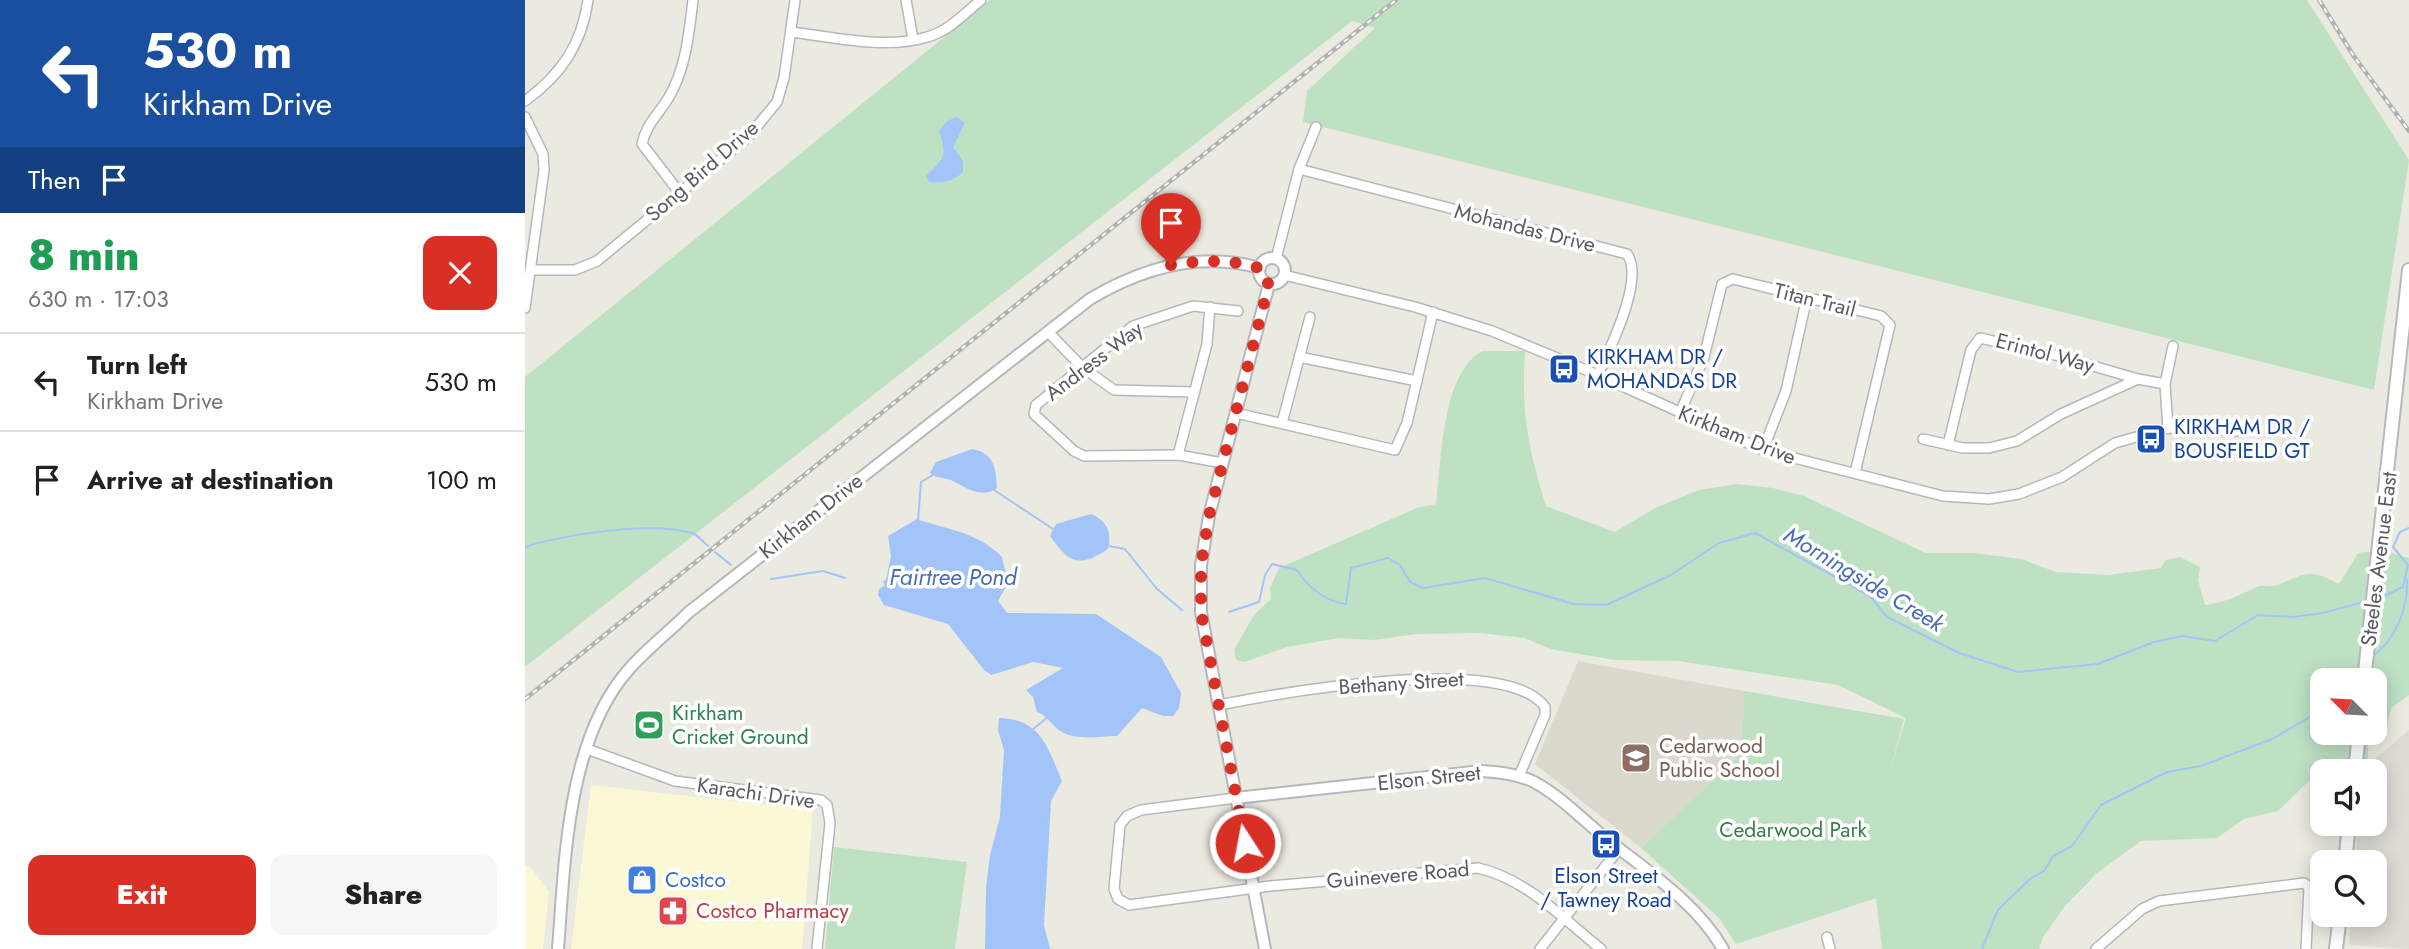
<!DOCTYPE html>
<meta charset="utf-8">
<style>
body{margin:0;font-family:Jost,sans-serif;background:#f6f6f6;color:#222;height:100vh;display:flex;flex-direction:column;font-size:26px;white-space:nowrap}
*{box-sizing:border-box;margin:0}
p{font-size:23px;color:#767676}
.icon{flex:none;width:38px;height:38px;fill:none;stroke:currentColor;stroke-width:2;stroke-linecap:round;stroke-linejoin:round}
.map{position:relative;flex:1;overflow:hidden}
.sheet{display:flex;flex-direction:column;background:#fff;width:525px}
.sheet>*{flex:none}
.top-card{background:#1a4fa0;color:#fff;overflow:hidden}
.needle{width:46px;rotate:294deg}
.tools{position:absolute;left:1785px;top:668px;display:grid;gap:14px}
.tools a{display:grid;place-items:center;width:77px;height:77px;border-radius:14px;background:#fff;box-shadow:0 4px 18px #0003;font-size:35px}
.pin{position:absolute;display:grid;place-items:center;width:60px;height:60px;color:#fff;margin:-72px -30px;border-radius:50% 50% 50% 0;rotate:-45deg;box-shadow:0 0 7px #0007}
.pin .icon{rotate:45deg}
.me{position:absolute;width:77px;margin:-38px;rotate:349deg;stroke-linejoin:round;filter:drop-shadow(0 0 5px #0008)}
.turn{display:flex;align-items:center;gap:24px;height:147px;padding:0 28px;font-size:32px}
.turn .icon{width:91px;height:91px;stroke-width:2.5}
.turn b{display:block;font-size:49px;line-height:60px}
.then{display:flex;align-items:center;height:66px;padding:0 28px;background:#0003;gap:14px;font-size:26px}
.round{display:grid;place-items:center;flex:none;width:74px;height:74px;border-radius:14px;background:#f6f6f6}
.head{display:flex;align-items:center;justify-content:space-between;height:119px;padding:0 28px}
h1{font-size:42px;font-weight:800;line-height:52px;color:#1e9e55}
.cta{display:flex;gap:14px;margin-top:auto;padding:14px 28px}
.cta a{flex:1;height:80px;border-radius:14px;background:#d93025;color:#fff;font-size:28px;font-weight:800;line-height:80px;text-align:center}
.cta a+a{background:#f6f6f6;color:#222}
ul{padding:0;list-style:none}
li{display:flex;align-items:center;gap:21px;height:98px;padding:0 28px;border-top:2px solid #e0e0e0}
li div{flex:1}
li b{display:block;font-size:26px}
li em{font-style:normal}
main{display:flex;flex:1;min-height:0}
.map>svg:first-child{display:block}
.commercial{fill:#faf8d5}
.industrial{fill:#dcdbd4}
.education{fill:#dad9ce}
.green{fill:#bee1c4;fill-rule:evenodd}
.water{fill:#a3c4f8}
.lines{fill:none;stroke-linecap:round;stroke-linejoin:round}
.stream{stroke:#a3c4f8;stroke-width:2}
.minor-casing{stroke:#b6b7bc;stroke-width:12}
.tertiary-casing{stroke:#b6b7bc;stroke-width:14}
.secondary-casing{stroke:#b6b8be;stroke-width:16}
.minor{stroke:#fff;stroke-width:9}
.tertiary{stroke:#fff;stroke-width:10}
.secondary{stroke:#fff;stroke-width:12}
.rail-casing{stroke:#b1b2b2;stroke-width:4.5}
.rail{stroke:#fff;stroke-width:2;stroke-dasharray:5;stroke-linecap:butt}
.route{stroke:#d93025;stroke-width:12;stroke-dasharray:0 21.6}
.labels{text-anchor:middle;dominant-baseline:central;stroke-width:7;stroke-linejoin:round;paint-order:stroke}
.street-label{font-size:21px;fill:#595b60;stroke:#fff}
.transit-label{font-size:21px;fill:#164399;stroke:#fff;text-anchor:start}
.leisure-label{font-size:21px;fill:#27864d;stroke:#fff;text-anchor:start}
.education-label{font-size:21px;fill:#785e54;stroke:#fff;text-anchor:start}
.park-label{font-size:21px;fill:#3a7e49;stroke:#fff}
.shop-label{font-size:21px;fill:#366cbe;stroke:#fff;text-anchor:start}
.health-label{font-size:21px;fill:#be3a42;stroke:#fff;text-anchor:start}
.water-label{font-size:23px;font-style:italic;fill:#496cb8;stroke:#fff}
</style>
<main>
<section class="sheet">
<div class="top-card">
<div class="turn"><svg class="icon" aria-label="left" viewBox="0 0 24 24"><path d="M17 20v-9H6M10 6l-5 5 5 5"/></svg><div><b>530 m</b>Kirkham Drive</div></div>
<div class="then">Then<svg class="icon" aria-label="arrive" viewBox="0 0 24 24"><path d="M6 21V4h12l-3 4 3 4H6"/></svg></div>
</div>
<div class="head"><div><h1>8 min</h1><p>630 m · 17:03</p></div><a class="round" style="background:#d93025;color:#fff"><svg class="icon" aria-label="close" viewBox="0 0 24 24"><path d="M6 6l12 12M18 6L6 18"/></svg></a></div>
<ul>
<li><svg class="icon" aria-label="left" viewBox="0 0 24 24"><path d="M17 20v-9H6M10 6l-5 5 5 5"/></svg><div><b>Turn left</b><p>Kirkham Drive</p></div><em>530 m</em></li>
<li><svg class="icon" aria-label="arrive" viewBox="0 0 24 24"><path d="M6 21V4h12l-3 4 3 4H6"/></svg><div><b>Arrive at destination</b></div><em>100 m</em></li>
</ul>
<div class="cta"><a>Exit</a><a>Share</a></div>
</section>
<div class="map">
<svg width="1884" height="949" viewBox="0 0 1884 949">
<rect width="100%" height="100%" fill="#ebeae0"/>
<!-- commercial -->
<g class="commercial">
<polygon points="66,785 288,810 277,949 46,949"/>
<polygon points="0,864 7,869 24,892 18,949 0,949"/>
</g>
<!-- industrial -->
<polygon class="industrial" points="1884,730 1884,949 1824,945 1826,915 1850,915 1850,863 1830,863 1833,824 1850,824 1850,772 1837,770"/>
<!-- education -->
<polygon class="education" points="1053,661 1219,691 1217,753 1116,848 1010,764"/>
<!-- green -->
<g class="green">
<polygon points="465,0 1782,0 1884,160 1849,390 778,122 782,91 850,28 827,21 0,667 0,377"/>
<path d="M 957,351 L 1000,351 C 996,413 1003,447 1021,506 L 1090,532 L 1130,508 L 1174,490 L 1212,484 L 1248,488 L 1279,496 L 1401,553 L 1449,553 L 1496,559 L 1531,572 L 1583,575 L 1636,568 L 1641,560 L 1655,557 L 1675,567 L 1673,580 L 1680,605 C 1705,601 1711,596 1732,587 C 1739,584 1746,588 1753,585 C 1781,573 1785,568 1814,584 L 1833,553 L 1854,550 L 1884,558 L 1884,695 L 1866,708 L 1860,733 L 1853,744 L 1843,742 L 1843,759 L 1828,766 L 1792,773 L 1753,811 L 1719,819 L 1692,838 L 1616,841 L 1572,873 L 1540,906 L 1518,937 L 1514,949 L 1357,949 L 1351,898 L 1211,944 L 1194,918 L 1116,848 L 1217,753 L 1219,691 L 1379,719 L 1366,768 L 1381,718 L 1313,685 L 1153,661 L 1089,660 L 1026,649 L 999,638 L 955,633 L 892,634 L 849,640 L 814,638 L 762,647 L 720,662 L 711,660 L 709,650 L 729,615 L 746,599 L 745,588 L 754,568 L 892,508 L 911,504 C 917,459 916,375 957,351 ZM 1797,681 L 1850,681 L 1850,733 L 1797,733 Z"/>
<polygon points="309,847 442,862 430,949 300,949"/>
</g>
<!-- water -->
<g class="water">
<path d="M 432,117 L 440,123 L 428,147 L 438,161 L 438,172 C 428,182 417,183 404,182 L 401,176 C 419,158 423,157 414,131 L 422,121 Z"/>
<path d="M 447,449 C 469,453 471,468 472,488 C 457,499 441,488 428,481 C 420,477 412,479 405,473 L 411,462 Z"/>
<path d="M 566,514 C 582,521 587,532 583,549 C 554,569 543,562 525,536 L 531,524 Z"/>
<path d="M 392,519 C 423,530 453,532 477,557 L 483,583 L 473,601 L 482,613 L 571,614 L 636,657 L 656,693 L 654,708 L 648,716 L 638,716 L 617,708 L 592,736 C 575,736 553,741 537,732 C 527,727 524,716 512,712 L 508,697 L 501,690 L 538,668 L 508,662 L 466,675 L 459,670 L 423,624 L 359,605 L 353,595 L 354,589 L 360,585 L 358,581 L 361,580 L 366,556 L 363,536 Z"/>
<path d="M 474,718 C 516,719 523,748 537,781 L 526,801 L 519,925 L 525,949 L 460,949 L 461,888 L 465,855 L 475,817 L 479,750 L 473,730 Z"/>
</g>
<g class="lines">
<!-- stream -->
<g class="stream">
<polyline points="469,490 528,529"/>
<polyline points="393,521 396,482 408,475"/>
<polyline points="584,546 600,549 632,589 657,610"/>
<path d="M 0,547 C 41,534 126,521 167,533 C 173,535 178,542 183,546"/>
<polyline points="190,552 206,565"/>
<polyline points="246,579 298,571 320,578"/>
<polyline points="1855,598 1878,587 1883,565 1868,547 1875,532 1884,528"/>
<path d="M 704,612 L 734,602 L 740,575 L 747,564 L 772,570 C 784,588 799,601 821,604 L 826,568 L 863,558 L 875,565 L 885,582 L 898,588 L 960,578 L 1049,604 L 1081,605 L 1146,575 L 1194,543 L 1230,533 L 1345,596 L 1362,617 L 1434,653 L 1493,672 L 1573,664 L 1629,642 L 1657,636 L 1690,641 L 1733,615 L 1768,617 L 1798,613 L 1842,601"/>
<path d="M 1848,656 C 1871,639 1883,608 1882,580"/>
<polyline points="1825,681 1834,671"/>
<polyline points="507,730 524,716"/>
<polyline points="1457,949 1473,910 1505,879 1519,871 1528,856 1547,846 1576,805 1642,772 1676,766 1747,739 1797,710"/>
</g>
<!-- minor casing -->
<g class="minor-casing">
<g id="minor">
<polyline points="381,0 388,39"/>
<path d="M 266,32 C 309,37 360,50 402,37 C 423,32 440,13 456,0"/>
<path d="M 0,101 C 36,75 57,44 63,0"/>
<polyline points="0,117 18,154 19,170 0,308"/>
<path d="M 774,169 L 1102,254 C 1120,279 1085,348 1073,375"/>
<path d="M 154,192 L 117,144 C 121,124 134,114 144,97 C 161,68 164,33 168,0"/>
<polyline points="751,259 774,169 791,127"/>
<polyline points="7,270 50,270 72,261 224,136 252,102 259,78 270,0"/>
<polyline points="759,275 890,307 967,331 1073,375 1238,450 1418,496 1464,499 1494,494 1537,477 1590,443 1643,428 1711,431"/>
<polyline points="523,332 557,367 589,390 669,392"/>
<polyline points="774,357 892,381"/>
<polyline points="711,413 870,450 882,423 908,312"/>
<polyline points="1155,413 1179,357 1197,284 1208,279 1356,316 1365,325 1330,473"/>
<polyline points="757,423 785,317"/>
<polyline points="1643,428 1640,384 1648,346"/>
<polyline points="1398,439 1438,448 1464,448 1492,441 1536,414 1613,379 1640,384"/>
<polyline points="1423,445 1446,350 1455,338 1530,355 1613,379"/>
<polyline points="1238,450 1261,391 1282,297"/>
<polyline points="653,455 682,344 685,307"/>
<polyline points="698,463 653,455 559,456 549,451 509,414 511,405 608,326 668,306 713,311"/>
<path d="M 694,705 C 755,693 981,652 1020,707 L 1020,715 L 994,776"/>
<polyline points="62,749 150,781 296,800 302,805 305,823 292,949"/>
<path d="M 711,798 L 616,810 L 602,816 L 595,825 L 589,889 L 593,899 L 604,905 L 745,886 L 953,868 C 1002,879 1038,919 1076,949"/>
<polyline points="1302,937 1305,949"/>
<polyline points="1015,949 1094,849"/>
<polyline points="1571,949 1617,909 1634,901 1779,883 1784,887 1781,949"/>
</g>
</g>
<!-- tertiary casing -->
<g class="tertiary-casing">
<g id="tertiary">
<circle cx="747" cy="271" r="13"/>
<path d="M 711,798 L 957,771 C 974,772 993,774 1009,782 C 1032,794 1053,815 1073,832 C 1116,867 1170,900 1198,949"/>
<path d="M 33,949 C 40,859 42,738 105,668 C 123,648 145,631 164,612 L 565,299 C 617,268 675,251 735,268"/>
<polyline points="740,949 676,612 676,565 684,516 744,284"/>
</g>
</g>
<!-- secondary casing -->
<g class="secondary-casing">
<g id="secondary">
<polyline points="1839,681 1884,270"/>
<polyline points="1830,772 1834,733"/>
<polyline points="1820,863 1824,824"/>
<polyline points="1811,949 1815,915"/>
</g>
</g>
<!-- minor -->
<use href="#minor" class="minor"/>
<!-- tertiary -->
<use href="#tertiary" class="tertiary"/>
<!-- secondary -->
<use href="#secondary" class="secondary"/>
<!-- rail casing -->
<g class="rail-casing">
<g id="rail">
<polyline points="1794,0 1828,55 1884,131"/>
<polyline points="0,699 871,0"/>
</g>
</g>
<!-- rail -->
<use href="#rail" class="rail"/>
</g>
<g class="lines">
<!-- route -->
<path class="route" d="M 646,265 C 677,260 705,259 734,268 L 735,277 L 744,284 L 684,516 L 676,565 L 676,612 L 720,843"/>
</g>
<!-- icons -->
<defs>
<g id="bus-square" transform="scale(1.575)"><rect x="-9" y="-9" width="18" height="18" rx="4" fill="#1a4fb4" stroke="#fff"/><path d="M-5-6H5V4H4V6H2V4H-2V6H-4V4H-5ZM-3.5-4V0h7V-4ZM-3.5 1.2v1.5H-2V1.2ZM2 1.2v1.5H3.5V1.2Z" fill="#fff"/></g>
<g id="stadium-square" transform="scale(1.575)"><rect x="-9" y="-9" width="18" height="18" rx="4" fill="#2e9e5b" stroke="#fff"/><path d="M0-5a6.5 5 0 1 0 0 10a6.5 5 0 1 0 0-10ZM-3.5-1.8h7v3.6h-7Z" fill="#fff"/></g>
<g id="school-square" transform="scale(1.575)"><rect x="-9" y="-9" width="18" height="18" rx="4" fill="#8d6e63" stroke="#fff"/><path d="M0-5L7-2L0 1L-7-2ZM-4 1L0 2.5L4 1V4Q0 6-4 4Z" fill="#fff"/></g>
<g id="shop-square" transform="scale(1.575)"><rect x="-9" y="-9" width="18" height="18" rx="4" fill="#3f7fe0" stroke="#fff"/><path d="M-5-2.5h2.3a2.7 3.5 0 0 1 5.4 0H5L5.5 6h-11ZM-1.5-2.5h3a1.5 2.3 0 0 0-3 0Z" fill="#fff"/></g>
<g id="pharmacy-square" transform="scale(1.575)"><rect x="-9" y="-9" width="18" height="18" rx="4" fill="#e0444e" stroke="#fff"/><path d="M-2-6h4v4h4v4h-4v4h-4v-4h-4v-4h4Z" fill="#fff"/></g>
</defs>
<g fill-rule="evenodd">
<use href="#bus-square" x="1039" y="369"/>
<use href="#bus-square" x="1626" y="439"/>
<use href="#stadium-square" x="124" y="725"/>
<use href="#school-square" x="1111" y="758"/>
<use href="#bus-square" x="1081" y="844"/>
<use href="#shop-square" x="117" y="880"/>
<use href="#pharmacy-square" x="148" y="911"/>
</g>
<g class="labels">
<!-- street labels -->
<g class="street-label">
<text transform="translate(177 171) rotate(-41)">Song Bird Drive</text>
<text transform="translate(1000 228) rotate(14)">Mohandas Drive</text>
<text transform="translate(1290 300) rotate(14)">Titan Trail</text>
<text transform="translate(1520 353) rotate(15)">Erintol Way</text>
<text transform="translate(569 361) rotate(-37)">Andress Way</text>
<text transform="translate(1212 435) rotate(22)">Kirkham Drive</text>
<text transform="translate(286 516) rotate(-38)">Kirkham Drive</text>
<text transform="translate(1854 559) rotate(-83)">Steeles Avenue East</text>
<text transform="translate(876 683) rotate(-4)">Bethany Street</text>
<text transform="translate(904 778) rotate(-6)">Elson Street</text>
<text transform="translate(231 793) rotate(8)">Karachi Drive</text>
<text transform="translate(873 875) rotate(-5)">Guinevere Road</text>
</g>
<!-- transit labels -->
<g class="transit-label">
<text x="1062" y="357">KIRKHAM DR /<tspan x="1062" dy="24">MOHANDAS DR</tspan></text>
<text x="1649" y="427">KIRKHAM DR /<tspan x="1649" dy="24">BOUSFIELD GT</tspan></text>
<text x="1081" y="876" text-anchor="middle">Elson Street<tspan x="1081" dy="24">/ Tawney Road</tspan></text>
</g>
<!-- leisure labels -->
<g class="leisure-label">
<text x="147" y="713">Kirkham<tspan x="147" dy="24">Cricket Ground</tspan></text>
</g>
<!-- education labels -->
<g class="education-label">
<text x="1134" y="746">Cedarwood<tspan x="1134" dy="24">Public School</tspan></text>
</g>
<!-- park labels -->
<g class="park-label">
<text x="1268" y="830">Cedarwood Park</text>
</g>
<!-- shop labels -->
<g class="shop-label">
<text x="140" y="880">Costco</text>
</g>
<!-- health labels -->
<g class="health-label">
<text x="171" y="911">Costco Pharmacy</text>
</g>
<!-- water labels -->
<g class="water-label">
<text x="428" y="577">Fairtree Pond</text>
<text transform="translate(1339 579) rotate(31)">Morningside Creek</text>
</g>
</g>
</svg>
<div class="tools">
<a><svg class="needle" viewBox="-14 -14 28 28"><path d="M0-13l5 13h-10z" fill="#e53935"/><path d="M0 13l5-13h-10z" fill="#767676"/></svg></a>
<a><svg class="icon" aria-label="sound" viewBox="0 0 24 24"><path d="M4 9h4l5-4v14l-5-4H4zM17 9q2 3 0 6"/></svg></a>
<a><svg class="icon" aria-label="search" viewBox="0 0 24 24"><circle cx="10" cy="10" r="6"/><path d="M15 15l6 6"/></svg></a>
</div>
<div class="pin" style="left:646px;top:265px;background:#d93025"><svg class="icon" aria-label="arrive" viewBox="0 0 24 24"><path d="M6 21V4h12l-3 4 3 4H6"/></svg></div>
<svg class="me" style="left:720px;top:843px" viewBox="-20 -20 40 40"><circle r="17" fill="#d93025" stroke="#fff" stroke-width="3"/><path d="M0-11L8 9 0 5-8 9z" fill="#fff"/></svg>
</div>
</main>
